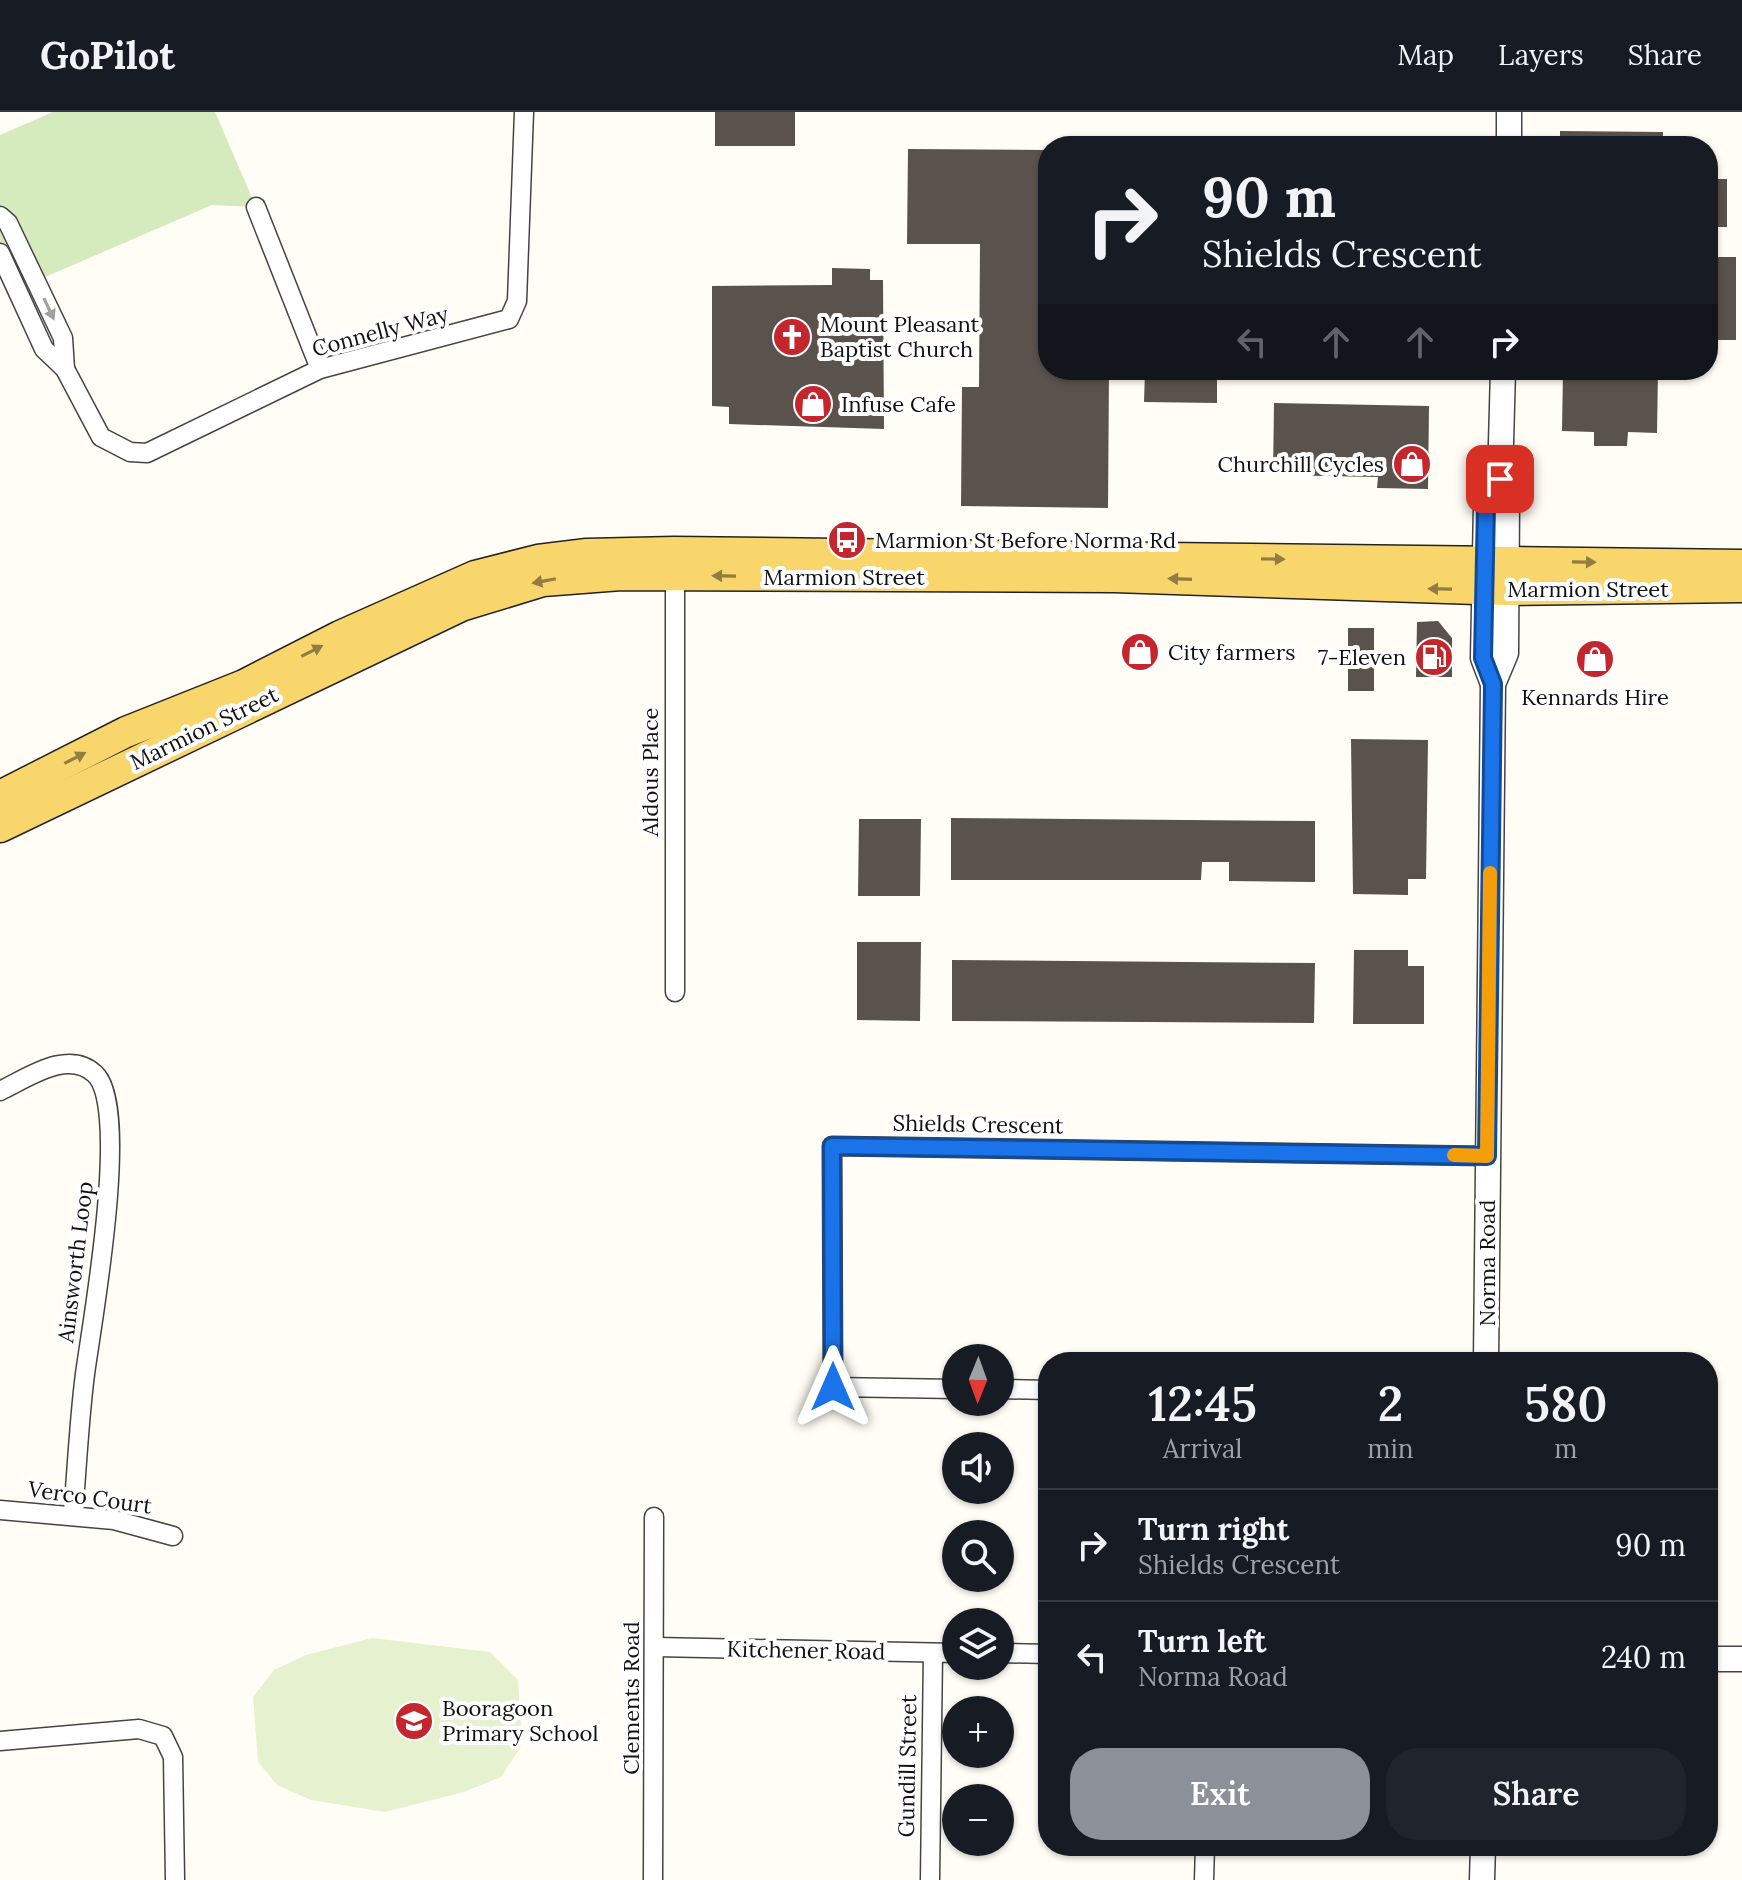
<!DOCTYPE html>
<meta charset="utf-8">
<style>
body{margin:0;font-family:Lora,serif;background:#20242c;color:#f1f3f6;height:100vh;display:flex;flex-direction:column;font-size:30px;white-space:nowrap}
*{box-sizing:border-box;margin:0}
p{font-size:26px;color:#9ea1a6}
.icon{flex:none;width:44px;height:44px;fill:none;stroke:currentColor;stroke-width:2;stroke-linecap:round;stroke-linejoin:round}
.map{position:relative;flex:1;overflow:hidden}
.panel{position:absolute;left:1038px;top:1240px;width:680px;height:504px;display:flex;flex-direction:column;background:#171b24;border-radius:32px;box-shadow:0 2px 6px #0004}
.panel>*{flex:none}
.banner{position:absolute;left:1038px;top:24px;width:680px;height:244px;border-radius:32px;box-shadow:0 2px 6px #0004;background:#171b24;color:#f1f3f6;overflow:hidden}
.needle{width:52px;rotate:181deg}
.tools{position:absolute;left:942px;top:1232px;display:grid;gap:16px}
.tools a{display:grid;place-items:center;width:72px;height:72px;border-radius:50%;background:#171b24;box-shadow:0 2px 6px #0004;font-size:40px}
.pin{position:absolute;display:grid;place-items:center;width:68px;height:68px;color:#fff;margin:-34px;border-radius:16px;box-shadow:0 4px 12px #0006}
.me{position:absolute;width:88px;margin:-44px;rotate:0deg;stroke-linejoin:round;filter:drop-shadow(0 0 6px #0008)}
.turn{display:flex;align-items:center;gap:28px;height:168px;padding:0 32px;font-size:36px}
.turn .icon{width:104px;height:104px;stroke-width:2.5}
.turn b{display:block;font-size:56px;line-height:68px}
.lanes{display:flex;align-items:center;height:76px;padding:0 32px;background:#0003;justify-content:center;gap:40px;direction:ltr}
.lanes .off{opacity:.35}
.eta{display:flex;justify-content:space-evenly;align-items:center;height:136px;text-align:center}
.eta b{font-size:48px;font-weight:600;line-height:56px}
.button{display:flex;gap:16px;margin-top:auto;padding:16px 32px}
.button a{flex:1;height:92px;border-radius:32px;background:#8c9099;color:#fff;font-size:32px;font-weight:600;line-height:92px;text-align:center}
.button a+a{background:#20242c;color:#f1f3f6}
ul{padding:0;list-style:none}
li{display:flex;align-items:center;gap:24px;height:112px;padding:0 32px;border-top:2px solid #363941}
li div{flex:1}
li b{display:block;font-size:30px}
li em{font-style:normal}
header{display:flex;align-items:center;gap:48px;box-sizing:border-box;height:112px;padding:0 40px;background:#171b24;border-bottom:2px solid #363941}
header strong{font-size:38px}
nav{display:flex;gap:44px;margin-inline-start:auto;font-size:28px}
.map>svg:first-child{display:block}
.green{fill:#d5ebbd}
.pitch{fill:#e6f2cf}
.building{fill:#5a524d}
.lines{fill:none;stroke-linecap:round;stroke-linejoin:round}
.minor-casing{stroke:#444;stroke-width:21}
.tertiary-casing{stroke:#444;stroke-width:27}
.primary-casing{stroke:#222;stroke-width:33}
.minor{stroke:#fff;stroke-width:18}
.tertiary{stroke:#fff;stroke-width:24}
.primary{stroke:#f9d66b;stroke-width:30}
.oneway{fill:#a0a0a0}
.oneway2{fill:#917d42}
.route-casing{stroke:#114b97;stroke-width:20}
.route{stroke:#1a73e8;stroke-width:14}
.slow{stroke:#f59e0b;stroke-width:14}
.labels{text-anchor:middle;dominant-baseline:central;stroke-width:8;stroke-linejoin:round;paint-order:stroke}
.poi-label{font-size:22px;fill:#111;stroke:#fff;text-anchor:start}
.street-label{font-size:22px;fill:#111;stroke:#fff}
</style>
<header>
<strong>GoPilot</strong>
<nav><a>Map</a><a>Layers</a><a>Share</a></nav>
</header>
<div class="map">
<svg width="1742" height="1768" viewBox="0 0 1742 1768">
<rect width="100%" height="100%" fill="#fffdf5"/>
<!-- green -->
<polygon class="green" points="53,0 215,0 256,95 212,93 15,178 0,138 0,23"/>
<!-- pitch -->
<polygon class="pitch" points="372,1526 490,1540 518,1568 522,1633 501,1665 464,1680 385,1700 311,1688 277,1673 258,1650 253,1585 274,1558 306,1543"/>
<!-- building -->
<g class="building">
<rect x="715" y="0" width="80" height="34"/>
<polygon points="1560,19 1663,20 1663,34 1560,34"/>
<polygon points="908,37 1048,38 1048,258 1109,258 1108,396 961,394 962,275 979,275 980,132 907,132"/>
<rect x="1708" y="67" width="19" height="48"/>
<polygon points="1710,145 1736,145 1736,228 1709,228"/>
<polygon points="832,156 870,157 870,168 883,168 884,317 729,312 729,295 712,294 712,174 832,173"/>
<polygon points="1145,258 1217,258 1217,291 1144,290"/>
<polygon points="1563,258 1658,258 1657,321 1628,320 1627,334 1594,334 1594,320 1562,319"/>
<polygon points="1274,291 1429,294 1428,377 1377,376 1378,365 1273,363"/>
<polygon points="1438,509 1452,526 1452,565 1416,565 1417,510"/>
<rect x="1348" y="516" width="26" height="63"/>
<polygon points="1351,627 1428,628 1426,767 1408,767 1408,783 1353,782"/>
<polygon points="951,706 1315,709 1315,770 1229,769 1229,750 1202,750 1201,768 951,768"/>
<polygon points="859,707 921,707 920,784 858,784"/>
<polygon points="857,830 921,830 920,909 857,908"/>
<polygon points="1354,838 1408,838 1408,854 1424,854 1424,912 1353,912"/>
<polygon points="952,848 1315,851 1314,911 952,909"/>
</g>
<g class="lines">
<!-- minor casing -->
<g class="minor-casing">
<g id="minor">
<polyline points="256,95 320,257"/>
<polyline points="0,104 8,111 63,226 65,257"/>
<polyline points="0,141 44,237 65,257 101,325 130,340 147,341 320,257 509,207 517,189 524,0"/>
<polyline points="675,880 675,455"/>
<path d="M 0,979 C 26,967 68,936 95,962 C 131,996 92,1210 85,1262 C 79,1309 77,1356 73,1402"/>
<polyline points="956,1277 833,1275 832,1034 1487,1044"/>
<polyline points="1000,1277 1048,1278"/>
<polyline points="0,1398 114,1408 173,1424"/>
<polyline points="656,1535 956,1541"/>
<polyline points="1000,1541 1048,1542"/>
<polyline points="0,1629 139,1617 163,1624 173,1645 175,1768"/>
<polyline points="653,1768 654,1405"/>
<polyline points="930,1768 933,1541"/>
<polyline points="1204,1768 1205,1734"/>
</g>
</g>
<!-- tertiary casing -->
<g class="tertiary-casing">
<g id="tertiary">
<polyline points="1509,34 1509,0"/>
<polyline points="1493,572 1483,546 1486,393 1500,367"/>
<polyline points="1486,1250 1493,572 1506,541 1507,388 1500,367 1503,258"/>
<polyline points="1708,1547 1742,1547"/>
<polyline points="1482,1768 1483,1734"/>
</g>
</g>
<!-- primary casing -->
<g class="primary-casing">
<g id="primary">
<polyline points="0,684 126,620 244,573 340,524 475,464 538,448 587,442 674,440 1742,453"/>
<polyline points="0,715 461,494 543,469 621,463 1114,465 1507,478 1742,475"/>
</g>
</g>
<!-- minor -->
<use href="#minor" class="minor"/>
<!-- tertiary -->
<use href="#tertiary" class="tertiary"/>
<!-- primary -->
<use href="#primary" class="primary"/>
</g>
<!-- one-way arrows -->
<defs><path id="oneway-solid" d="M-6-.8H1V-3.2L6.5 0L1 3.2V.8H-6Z" transform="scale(2)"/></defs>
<use class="oneway" href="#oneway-solid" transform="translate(49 197) rotate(65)"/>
<g class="oneway2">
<use href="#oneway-solid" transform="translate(1273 447) rotate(1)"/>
<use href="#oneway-solid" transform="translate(1584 450) rotate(1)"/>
<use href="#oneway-solid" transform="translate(724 464) rotate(-179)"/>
<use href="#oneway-solid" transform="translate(1180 467) rotate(-178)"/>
<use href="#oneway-solid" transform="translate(544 469) rotate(169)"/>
<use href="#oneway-solid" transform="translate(1440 477) rotate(-179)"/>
<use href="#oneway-solid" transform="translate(312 539) rotate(-27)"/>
<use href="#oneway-solid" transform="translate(75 646) rotate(-27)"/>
</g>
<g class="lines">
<!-- route casing -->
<g class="route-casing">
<polyline id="route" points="833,1275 832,1034 1487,1044 1493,572 1483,546 1486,393 1500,367"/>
</g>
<!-- route -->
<use href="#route" class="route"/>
<!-- slow -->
<polyline class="slow" points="1454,1043 1487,1044 1490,761"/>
</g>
<!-- icons -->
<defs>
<g id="church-disc" transform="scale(2)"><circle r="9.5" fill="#c4262e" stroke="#fff"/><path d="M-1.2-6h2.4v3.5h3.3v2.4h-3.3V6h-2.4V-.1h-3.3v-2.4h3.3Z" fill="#fff"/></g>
<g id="shop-disc" transform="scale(2)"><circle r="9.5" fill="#c4262e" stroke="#fff"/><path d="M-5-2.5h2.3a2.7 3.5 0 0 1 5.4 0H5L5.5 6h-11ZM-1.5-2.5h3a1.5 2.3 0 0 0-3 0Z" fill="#fff"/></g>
<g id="bus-disc" transform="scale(2)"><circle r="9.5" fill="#c4262e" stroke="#fff"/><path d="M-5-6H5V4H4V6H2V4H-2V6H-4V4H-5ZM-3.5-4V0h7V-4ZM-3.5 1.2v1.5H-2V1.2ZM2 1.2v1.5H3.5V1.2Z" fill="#fff"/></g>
<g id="fuel-disc" transform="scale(2)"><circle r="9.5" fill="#c4262e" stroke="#fff"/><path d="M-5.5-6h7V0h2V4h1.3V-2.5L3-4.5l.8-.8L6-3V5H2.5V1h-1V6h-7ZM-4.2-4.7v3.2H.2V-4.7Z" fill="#fff"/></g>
<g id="school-disc" transform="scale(2)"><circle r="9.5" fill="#c4262e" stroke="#fff"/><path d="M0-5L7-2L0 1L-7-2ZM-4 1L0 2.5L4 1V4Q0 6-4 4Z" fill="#fff"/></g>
</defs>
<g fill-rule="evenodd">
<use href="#church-disc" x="792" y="225"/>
<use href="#shop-disc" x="813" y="292"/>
<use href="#shop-disc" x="1412" y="352"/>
<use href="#bus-disc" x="847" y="428"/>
<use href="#shop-disc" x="1140" y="540"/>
<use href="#fuel-disc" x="1434" y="545"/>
<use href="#shop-disc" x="1595" y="547"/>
<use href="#school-disc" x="414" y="1609"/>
</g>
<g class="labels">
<!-- poi labels -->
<g class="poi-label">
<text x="820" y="212">Mount Pleasant<tspan x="820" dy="25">Baptist Church</tspan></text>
<text x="841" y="292">Infuse Cafe</text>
<text x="1384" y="352" text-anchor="end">Churchill Cycles</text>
<text x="875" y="428">Marmion St Before Norma Rd</text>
<text x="1168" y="540">City farmers</text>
<text x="1406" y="545" text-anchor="end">7-Eleven</text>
<text x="1595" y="585" text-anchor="middle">Kennards Hire</text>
<text x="442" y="1596">Booragoon<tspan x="442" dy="25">Primary School</tspan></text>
</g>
<!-- street labels -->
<g class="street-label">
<text transform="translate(380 219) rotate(-15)">Connelly Way</text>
<text x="844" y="465">Marmion Street</text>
<text x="1588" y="477">Marmion Street</text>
<text transform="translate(204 616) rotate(-26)">Marmion Street</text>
<text transform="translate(650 660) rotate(-90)">Aldous Place</text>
<text transform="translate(978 1012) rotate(1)">Shields Crescent</text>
<text transform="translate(75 1150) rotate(-83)">Ainsworth Loop</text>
<text transform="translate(1487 1151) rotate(-90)">Norma Road</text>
<text transform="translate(90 1385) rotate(8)">Verco Court</text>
<text transform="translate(806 1538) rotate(1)">Kitchener Road</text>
<text transform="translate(631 1586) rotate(-90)">Clements Road</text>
<text transform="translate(907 1654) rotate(-89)">Gundill Street</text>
</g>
</g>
</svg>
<div class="tools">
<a><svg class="needle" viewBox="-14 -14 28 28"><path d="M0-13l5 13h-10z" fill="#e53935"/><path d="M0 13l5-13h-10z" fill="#9ea1a6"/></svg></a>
<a><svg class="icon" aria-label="sound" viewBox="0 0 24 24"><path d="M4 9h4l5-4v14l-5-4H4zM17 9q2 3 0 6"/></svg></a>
<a><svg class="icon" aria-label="search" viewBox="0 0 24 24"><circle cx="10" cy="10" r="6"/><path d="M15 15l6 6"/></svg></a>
<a><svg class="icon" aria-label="layers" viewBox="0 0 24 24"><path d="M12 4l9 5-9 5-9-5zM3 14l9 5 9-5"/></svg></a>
<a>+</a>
<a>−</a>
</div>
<div class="pin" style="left:1500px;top:367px;background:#d93025"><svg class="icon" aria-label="arrive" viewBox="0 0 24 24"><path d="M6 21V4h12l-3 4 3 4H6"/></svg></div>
<svg class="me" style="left:833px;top:1275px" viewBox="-20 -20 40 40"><path d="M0-17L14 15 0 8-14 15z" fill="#1a73e8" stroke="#fff" stroke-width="4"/></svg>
<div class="banner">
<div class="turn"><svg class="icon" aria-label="right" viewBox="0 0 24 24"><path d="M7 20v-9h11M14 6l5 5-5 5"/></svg><div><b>90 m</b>Shields Crescent</div></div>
<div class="lanes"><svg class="icon off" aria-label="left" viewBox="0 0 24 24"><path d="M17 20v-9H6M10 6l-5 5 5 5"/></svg><svg class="icon off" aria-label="ahead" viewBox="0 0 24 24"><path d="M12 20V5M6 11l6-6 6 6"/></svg><svg class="icon off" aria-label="ahead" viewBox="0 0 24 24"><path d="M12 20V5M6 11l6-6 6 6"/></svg><svg class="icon" aria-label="right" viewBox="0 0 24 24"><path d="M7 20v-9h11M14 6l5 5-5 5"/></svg></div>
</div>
<section class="panel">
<div class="eta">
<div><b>12:45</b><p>Arrival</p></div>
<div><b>2</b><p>min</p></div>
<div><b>580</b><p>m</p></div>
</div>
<ul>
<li><svg class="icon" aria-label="right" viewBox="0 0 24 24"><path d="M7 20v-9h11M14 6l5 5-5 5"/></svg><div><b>Turn right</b><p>Shields Crescent</p></div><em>90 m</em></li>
<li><svg class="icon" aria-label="left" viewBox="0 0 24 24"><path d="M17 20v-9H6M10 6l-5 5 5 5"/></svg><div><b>Turn left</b><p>Norma Road</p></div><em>240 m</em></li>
</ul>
<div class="button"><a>Exit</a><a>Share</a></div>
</section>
</div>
